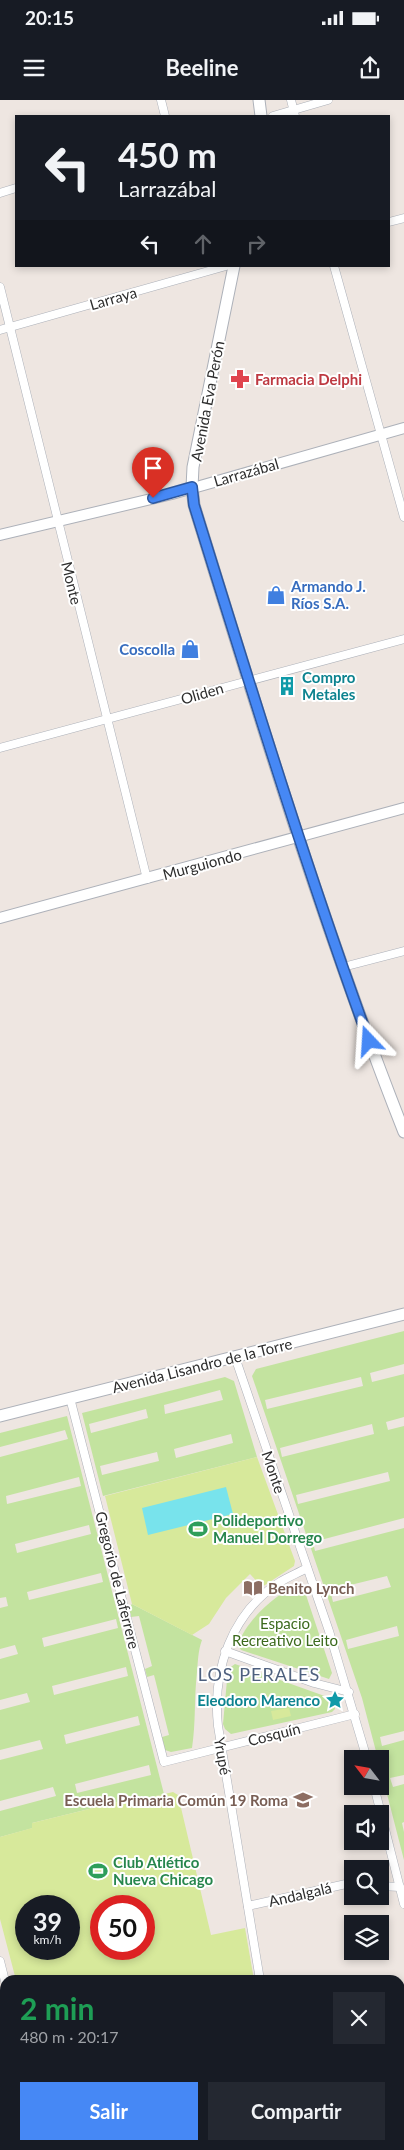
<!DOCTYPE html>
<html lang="es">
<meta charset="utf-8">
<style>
body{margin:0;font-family:Lato,sans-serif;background:#242831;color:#f1f3f6;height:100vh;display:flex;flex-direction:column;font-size:19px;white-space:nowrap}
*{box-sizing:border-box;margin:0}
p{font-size:16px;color:#9ea1a6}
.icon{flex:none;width:28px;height:28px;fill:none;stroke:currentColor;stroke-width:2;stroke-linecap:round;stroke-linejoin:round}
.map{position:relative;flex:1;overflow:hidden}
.panel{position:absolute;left:0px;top:1875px;width:405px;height:175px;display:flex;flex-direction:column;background:#171b24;border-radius:15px 15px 0 0;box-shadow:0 2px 8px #0003}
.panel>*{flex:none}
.top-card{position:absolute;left:15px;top:15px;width:375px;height:152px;border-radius:0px;box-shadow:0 2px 8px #0003;background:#171b24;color:#f1f3f6;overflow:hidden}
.needle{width:32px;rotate:301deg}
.fabs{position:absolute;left:344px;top:1650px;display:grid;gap:10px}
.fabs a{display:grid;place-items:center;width:45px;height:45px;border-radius:0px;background:#171b24;box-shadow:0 2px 8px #0003;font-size:25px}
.speed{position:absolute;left:15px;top:1795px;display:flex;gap:10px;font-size:25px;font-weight:700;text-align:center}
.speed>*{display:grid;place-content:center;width:65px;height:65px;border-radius:50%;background:#171b24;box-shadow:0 2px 8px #0003;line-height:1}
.speed small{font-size:12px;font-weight:400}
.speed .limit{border:8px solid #d22;background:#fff;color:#111}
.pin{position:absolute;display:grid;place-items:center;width:42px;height:42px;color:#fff;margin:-51px -21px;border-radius:50% 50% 50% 0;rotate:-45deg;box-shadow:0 0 5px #0007}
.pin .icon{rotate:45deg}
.me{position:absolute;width:55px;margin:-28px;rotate:340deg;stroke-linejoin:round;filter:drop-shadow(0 0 4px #0008)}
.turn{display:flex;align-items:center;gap:18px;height:105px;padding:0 20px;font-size:22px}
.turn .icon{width:65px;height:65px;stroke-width:2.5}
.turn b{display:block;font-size:35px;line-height:42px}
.lanes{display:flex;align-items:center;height:48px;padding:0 20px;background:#0003;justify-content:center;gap:25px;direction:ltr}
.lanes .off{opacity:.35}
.round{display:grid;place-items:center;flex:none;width:52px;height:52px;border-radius:0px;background:#242831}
.overview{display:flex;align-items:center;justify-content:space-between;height:85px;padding:0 20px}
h1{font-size:30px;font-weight:700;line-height:38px;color:#1e9e55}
.action{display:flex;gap:10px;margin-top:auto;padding:10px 20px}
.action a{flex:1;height:58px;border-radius:0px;background:#4688f5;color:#fff;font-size:20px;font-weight:700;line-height:58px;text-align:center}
.action a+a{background:#242831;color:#f1f3f6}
.status{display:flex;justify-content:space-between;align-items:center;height:35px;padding:0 25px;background:#171b24;direction:ltr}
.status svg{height:14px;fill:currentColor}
header{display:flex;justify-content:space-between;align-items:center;height:65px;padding:0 20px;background:#171b24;font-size:22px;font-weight:700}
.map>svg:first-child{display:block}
.green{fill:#c3e39f;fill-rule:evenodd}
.pitch{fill:#d7e99b;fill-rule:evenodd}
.water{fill:#78e3ec}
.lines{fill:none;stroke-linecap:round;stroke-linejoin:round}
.minor-casing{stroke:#adb1b9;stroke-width:9}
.tertiary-casing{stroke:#adb1b9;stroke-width:12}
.secondary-casing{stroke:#adb1b9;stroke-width:13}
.minor{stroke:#fff;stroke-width:8}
.tertiary{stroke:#fff;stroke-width:10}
.secondary{stroke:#fff;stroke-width:11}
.route-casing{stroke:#2e589f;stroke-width:12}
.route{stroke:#4688f5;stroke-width:9}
.labels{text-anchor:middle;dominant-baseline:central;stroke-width:4;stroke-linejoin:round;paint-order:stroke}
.street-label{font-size:15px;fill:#2d2d2d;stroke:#fff}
.health-label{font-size:15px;font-weight:bold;fill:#be3a42;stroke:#fff;text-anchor:start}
.shop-label{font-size:15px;font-weight:bold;fill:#366cbe;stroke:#fff;text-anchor:start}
.culture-label{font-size:15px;font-weight:bold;fill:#0d838f;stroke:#fff;text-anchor:start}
.leisure-label{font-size:15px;font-weight:bold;fill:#27864d;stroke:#fff;text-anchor:start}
.education-label{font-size:15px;font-weight:bold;fill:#785e54;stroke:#fff;text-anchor:start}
.park-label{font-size:15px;fill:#3c6a1d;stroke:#fff}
.quarter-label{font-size:18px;letter-spacing:1px;fill:#4e607e;stroke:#fff}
</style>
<div class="status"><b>20:15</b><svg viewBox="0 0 49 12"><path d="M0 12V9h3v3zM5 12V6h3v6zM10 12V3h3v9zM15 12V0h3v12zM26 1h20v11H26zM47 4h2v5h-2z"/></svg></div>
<header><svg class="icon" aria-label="menu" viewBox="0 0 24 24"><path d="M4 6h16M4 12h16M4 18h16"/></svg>Beeline<svg class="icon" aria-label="share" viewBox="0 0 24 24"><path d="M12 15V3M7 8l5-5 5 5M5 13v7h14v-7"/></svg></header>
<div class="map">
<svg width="404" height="2050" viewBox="0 0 404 2050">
<rect width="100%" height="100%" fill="#eee6e1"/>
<!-- green -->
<g class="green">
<path d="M 404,1231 L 404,1264 L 370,1273 L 372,1282 L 404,1274 L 404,1317 L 386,1322 L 388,1330 L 404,1326 L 404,1418 L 313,1442 L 315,1451 L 404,1428 L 404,1631 L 380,1637 L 382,1646 L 404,1640 L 404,1675 L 390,1678 L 393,1687 L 404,1684 L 404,1722 L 402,1723 L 404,1732 L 404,1760 L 380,1667 L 380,1659 L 378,1659 L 362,1598 L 252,1276 L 256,1269 ZM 361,1277 L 363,1286 L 267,1309 L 265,1300 ZM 372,1324 L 374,1334 L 282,1357 L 280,1348 ZM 388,1372 L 390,1381 L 298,1404 L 296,1395 ZM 387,1476 L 391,1487 L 333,1502 L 330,1490 ZM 397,1526 L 399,1536 L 348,1549 L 346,1540 Z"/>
<path d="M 225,1277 L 234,1281 L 257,1357 L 103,1396 L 82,1313 ZM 220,1290 L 223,1300 L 165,1314 L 164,1305 ZM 146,1309 L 148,1318 L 91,1333 L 89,1324 ZM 231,1334 L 233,1343 L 176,1358 L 174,1349 ZM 157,1352 L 159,1361 L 102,1375 L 100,1366 Z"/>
<path d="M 67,1316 L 164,1694 L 135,1701 L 134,1698 L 32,1723 L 33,1728 L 0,1737 L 0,1711 L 56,1696 L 53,1687 L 0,1701 L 0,1660 L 43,1649 L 40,1640 L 0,1650 L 0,1610 L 30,1602 L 27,1593 L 0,1600 L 0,1559 L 18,1554 L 15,1545 L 0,1549 L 0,1508 L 8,1506 L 6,1497 L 0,1498 L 0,1357 L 68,1339 L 65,1330 L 0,1347 L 0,1333 ZM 79,1377 L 81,1386 L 7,1404 L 6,1396 ZM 89,1425 L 91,1434 L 17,1453 L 15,1444 ZM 101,1473 L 103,1482 L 29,1500 L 27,1492 ZM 116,1519 L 118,1528 L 44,1547 L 42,1538 ZM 126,1567 L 128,1576 L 54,1595 L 52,1586 ZM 138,1616 L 140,1625 L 66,1644 L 64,1635 ZM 149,1665 L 151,1675 L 77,1693 L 75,1684 Z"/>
<path d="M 299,1484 L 303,1486 L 332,1573 L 329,1579 L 241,1550 L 238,1545 C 245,1521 277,1493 299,1484 Z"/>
<path d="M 132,1504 L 202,1540 C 198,1551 198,1561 197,1572 C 194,1597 196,1623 192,1648 L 171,1652 L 165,1650 L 162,1637 L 169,1635 L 154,1575 L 147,1577 L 145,1569 L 152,1566 L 139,1516 L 131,1517 L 129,1507 Z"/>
<polygon points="235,1564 333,1599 335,1602 335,1609 332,1612 231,1634 225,1629 223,1624 228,1569"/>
</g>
<!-- pitch -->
<g class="pitch">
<polygon points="257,1357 295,1461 294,1466 262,1487 250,1474 226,1498 209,1524 192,1535 132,1504 105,1396"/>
<polygon points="289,1608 291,1616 273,1620 271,1611"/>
<path d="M 173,1692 L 178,1695 L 211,1835 L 245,1828 L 254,1880 L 16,1880 L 0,1819 L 0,1737 L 32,1728 L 32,1723 L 134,1698 L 135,1701 ZM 26,1806 L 69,1806 L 69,1849 L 26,1849 ZM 144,1806 L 144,1849 L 101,1849 L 101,1806 Z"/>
</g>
<!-- water -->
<polygon class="water" points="226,1387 233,1414 148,1435 142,1408"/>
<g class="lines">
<!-- minor casing -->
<g class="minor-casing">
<g id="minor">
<polyline points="161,0 165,16"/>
<polyline points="291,0 295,16"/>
<polyline points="273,16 328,0"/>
<polyline points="0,93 16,88"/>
<polyline points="389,122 404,118"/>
<polyline points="334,166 404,417"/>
<polyline points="0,187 147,779"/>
<polyline points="0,230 226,166"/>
<polyline points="0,648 404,539"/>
<polyline points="343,867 404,851"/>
<polyline points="235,1257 329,1531 367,1659"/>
<polyline points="70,1298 164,1662 355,1614"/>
<polyline points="225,1551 314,1583 349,1592"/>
<polyline points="374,1686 404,1804"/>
<polyline points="380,1786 400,1787"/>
<polyline points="248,1806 346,1784 352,1784"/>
<polyline points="0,1861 5,1881"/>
<path d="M 260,1880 L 218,1626 C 212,1571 231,1513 280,1482 C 288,1477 298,1473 307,1468"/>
<polyline points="400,1903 404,1902"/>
<polyline points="400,2037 404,2036"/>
<polyline points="47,2045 48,2050"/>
<polyline points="259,2045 260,2050"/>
<polyline points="349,2050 368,2045"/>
</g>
</g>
<!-- tertiary casing -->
<g class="tertiary-casing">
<g id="tertiary">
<polyline points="0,435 172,394 404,328"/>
<polyline points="0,818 404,708"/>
<polyline points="0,1994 5,1994"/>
<polyline points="400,2016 404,2017"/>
</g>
</g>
<!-- secondary casing -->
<g class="secondary-casing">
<g id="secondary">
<polyline points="259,0 261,16"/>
<path d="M 234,166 L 193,367 L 192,387 L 194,405 C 259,616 323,827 404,1032"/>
<polyline points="0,1316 404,1214"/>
</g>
</g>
<!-- minor -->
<use href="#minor" class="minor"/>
<!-- tertiary -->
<use href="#tertiary" class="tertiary"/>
<!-- secondary -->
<use href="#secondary" class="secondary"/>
</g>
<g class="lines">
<!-- route casing -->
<g class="route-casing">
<path id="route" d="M 153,398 L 192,387 L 194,405 C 250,585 305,765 369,941"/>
</g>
<!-- route -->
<use href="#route" class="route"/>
</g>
<!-- icons -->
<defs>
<g id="pharmacy-bare" transform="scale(1.5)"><path d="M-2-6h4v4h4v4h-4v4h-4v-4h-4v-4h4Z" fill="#e0444e" stroke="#fff" stroke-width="2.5" paint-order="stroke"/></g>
<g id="shop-bare" transform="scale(1.5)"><path d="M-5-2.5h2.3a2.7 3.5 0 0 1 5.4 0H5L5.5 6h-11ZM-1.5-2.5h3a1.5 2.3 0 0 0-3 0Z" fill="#3f7fe0" stroke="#fff" stroke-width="2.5" paint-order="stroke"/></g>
<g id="building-bare" transform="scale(1.5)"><path d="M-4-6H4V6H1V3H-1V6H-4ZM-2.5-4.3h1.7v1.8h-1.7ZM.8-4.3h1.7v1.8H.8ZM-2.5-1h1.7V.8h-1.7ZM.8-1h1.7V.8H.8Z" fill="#0f9aa8" stroke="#fff" stroke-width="2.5" paint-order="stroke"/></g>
<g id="stadium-bare" transform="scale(1.5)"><path d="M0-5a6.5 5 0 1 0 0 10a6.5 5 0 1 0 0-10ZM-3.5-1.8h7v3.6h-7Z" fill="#2e9e5b" stroke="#fff" stroke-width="2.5" paint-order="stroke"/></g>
<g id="library-bare" transform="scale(1.5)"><path d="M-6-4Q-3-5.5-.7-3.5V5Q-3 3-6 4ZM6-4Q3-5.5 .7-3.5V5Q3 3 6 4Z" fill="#8d6e63" stroke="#fff" stroke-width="2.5" paint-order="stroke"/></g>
<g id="sight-bare" transform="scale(1.5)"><path d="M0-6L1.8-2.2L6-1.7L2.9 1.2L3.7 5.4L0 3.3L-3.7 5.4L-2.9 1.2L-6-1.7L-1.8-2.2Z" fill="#0f9aa8" stroke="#fff" stroke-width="2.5" paint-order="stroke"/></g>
<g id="school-bare" transform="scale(1.5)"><path d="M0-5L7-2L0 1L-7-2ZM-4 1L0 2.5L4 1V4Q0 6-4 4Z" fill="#8d6e63" stroke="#fff" stroke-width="2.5" paint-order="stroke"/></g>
</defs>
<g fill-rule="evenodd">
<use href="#pharmacy-bare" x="240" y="279"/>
<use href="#shop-bare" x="276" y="495"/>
<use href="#shop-bare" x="190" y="549"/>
<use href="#building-bare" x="287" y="586"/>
<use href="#stadium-bare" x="198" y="1429"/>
<use href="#library-bare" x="253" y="1488"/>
<use href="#sight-bare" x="335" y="1600"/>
<use href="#school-bare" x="303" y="1700"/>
<use href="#stadium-bare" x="98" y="1771"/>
</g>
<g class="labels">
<!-- street labels -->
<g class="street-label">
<text transform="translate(113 198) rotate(-16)">Larraya</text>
<text transform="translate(207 301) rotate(-79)">Avenida Eva Perón</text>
<text transform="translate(246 372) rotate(-16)">Larrazábal</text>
<text transform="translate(72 483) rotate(76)">Monte</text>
<text transform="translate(202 593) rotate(-16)">Oliden</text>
<text transform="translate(202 764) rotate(-15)">Murguiondo</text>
<text transform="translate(202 1265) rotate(-14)">Avenida Lisandro de la Torre</text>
<text transform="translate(274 1372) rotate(71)">Monte</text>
<text transform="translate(118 1480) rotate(76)">Gregorio de Laferrere</text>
<text transform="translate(274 1634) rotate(-14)">Cosquín</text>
<text transform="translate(223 1656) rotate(80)">Yrupé</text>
<text transform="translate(300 1794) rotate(-13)">Andalgalá</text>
</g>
<!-- health labels -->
<g class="health-label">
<text x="255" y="279">Farmacia Delphi</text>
</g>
<!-- shop labels -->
<g class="shop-label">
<text x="291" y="486">Armando J.<tspan x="291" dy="17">Ríos S.A.</tspan></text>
<text x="175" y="549" text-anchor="end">Coscolla</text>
</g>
<!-- culture labels -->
<g class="culture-label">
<text x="302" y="577">Compro<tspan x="302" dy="17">Metales</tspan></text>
<text x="320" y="1600" text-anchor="end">Eleodoro Marenco</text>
</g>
<!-- leisure labels -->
<g class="leisure-label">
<text x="213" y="1420">Polideportivo<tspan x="213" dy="17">Manuel Dorrego</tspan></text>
<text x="113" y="1762">Club Atlético<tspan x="113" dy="17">Nueva Chicago</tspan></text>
</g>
<!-- education labels -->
<g class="education-label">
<text x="268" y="1488">Benito Lynch</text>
<text x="288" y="1700" text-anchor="end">Escuela Primaria Común 19 Roma</text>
</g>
<!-- park labels -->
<g class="park-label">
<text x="285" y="1523">Espacio<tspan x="285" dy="17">Recreativo Leito</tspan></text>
</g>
<!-- quarter labels -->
<g class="quarter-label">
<text x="259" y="1574">LOS PERALES</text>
</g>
</g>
</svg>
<div class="fabs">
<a><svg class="needle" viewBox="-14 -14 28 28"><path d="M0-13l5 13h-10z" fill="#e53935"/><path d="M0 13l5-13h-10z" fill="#9ea1a6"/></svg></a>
<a><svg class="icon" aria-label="sound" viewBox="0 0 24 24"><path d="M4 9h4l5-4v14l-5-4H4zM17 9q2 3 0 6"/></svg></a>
<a><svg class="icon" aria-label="search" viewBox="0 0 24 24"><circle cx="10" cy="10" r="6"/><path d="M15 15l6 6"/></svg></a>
<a><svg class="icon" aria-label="layers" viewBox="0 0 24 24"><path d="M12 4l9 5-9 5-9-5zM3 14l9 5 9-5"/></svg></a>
</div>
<div class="speed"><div>39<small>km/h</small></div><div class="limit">50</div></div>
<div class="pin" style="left:153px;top:398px;background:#d93025"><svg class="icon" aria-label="arrive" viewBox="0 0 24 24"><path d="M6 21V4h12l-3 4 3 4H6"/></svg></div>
<svg class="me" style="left:369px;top:941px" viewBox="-20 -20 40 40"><path d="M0-17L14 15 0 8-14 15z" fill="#4688f5" stroke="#fff" stroke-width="4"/></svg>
<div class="top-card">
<div class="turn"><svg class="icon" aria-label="left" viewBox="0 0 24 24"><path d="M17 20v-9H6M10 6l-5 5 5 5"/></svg><div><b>450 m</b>Larrazábal</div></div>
<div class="lanes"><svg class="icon" aria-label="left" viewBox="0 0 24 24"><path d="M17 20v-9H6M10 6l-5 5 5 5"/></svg><svg class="icon off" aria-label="ahead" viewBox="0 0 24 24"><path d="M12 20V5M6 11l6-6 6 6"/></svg><svg class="icon off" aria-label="right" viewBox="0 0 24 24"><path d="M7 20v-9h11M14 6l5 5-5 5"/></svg></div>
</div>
<section class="panel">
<div class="overview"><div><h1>2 min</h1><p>480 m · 20:17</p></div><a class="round"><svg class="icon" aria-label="close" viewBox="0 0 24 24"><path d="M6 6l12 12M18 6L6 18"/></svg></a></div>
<div class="action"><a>Salir</a><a>Compartir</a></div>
</section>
</div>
